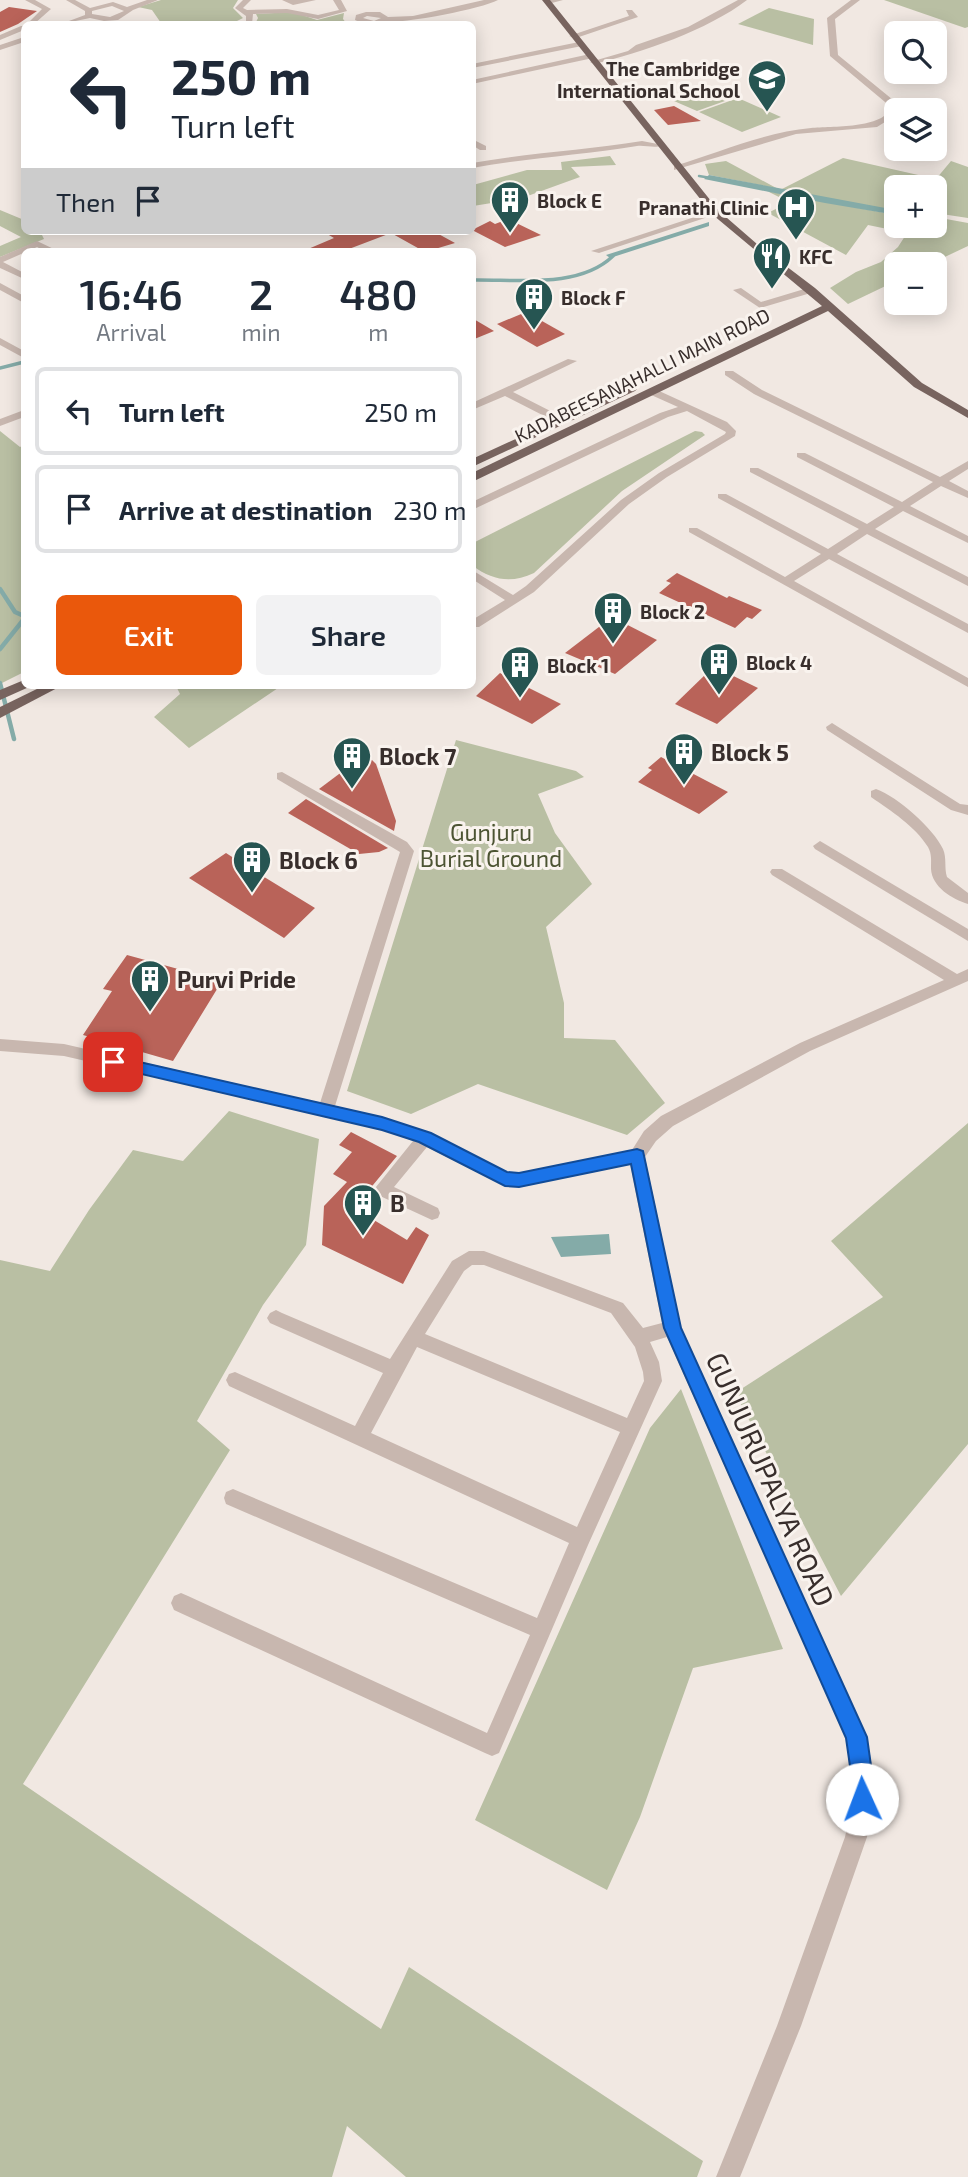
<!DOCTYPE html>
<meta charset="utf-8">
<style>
body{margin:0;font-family:"Exo 2",sans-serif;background:#f2f2f3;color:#1f2937;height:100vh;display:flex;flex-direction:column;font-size:26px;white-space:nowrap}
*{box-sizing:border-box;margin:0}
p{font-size:23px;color:#747a83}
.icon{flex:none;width:38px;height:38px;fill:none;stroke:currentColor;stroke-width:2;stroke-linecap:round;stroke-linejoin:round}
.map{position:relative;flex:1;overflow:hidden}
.sheet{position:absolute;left:21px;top:248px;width:455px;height:441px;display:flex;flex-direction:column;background:#fff;border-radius:10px;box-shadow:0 4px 18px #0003}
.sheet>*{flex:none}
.guide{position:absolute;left:21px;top:21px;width:455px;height:214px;border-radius:10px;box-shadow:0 4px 18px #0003;background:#fff;color:#1f2937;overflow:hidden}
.controls{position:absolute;left:884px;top:21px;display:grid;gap:14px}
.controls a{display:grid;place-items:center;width:63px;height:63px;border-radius:10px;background:#fff;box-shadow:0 4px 18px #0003;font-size:35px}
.pin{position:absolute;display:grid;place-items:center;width:60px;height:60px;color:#fff;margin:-30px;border-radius:14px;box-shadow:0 4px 10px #0006}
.me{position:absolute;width:77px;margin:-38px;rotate:358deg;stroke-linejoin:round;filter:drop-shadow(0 0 5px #0008)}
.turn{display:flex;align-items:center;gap:24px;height:147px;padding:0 35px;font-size:32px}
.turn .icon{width:91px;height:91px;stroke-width:2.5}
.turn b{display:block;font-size:49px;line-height:60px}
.then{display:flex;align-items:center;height:66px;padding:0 35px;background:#0003;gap:14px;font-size:26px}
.eta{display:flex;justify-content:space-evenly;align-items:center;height:119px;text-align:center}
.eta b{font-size:42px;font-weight:600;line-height:49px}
.button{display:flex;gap:14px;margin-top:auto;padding:14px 35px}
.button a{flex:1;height:80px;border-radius:10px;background:#ea580c;color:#fff;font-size:28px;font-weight:600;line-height:80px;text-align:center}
.button a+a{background:#f2f2f3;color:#1f2937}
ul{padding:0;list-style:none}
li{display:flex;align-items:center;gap:21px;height:88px;margin:0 14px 10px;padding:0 21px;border:4px solid #e0e1e3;border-radius:10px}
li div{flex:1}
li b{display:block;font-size:26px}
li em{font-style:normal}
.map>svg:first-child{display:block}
.green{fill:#b9bfa3}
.water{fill:#84aba8}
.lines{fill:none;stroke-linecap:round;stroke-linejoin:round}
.stream-far2{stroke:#84aba8;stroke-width:2.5}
.stream-far1{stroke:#84aba8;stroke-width:3.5}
.stream{stroke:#84aba8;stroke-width:4.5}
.building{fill:#b96359}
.minor{fill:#c8b7af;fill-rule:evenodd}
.major{fill:#78645f;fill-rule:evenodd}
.route{fill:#1a73e8;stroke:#114b97;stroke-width:2}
.labels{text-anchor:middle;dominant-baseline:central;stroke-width:6;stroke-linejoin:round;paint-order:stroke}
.far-poi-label{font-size:19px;font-weight:bold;fill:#382e2c;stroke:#f9f3ee;text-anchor:start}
.far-street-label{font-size:19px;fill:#382e2c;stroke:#f9f3ee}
.poi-label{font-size:23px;font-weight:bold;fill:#382e2c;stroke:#f9f3ee;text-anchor:start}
.park-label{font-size:23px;fill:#4c5433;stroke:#f9f3ee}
.near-street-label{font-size:28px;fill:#382e2c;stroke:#f9f3ee}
</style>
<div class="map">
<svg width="968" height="2177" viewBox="0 0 968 2177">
<rect width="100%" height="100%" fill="#f1e8e2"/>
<!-- green -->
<g class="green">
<polygon points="161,0 238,0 233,8 243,18 231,24 158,24 161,23 152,10 138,7"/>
<polygon points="884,0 968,0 968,27 965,28"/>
<polygon points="769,8 814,19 813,45 738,24"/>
<polygon points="293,12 317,20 344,13 343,19 347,24 255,24 258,18 256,14"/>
<polygon points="702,91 725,101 697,111 674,101"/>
<polygon points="738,98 781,117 742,132 699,112"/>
<polygon points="610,156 616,165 571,167 580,177 511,202 514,205 504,201 473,206 473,185 527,170 562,170 561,162"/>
<polygon points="843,158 936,179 951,161 968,167 968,218 935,213 934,187 896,187 896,210 881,209 709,175 705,164 726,161 780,190"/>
<polygon points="767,191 896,215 896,226 934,226 935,217 968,223 968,246 930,264 896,264 896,281 848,304 830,288 856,272 881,262 898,247 907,233 868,225 846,255 768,213 789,202"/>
<polygon points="0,210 24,220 24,231 40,231 44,239 0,257 0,246 21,237 0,226"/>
<polygon points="0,431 20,447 24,445 24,672 0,684"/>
<path d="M 695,431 L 702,432 L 705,435 L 622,491 L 534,573 C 511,584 492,580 473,566 L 473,543 Z"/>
<polygon points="176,686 281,686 189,748 154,717 180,694"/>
<polygon points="456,740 576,771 584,777 538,794 555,833 592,884 546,927 564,1003 564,1038 615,1040 665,1103 627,1135 478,1084 411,1114 347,1091"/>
<polygon points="229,1111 319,1139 306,1245 263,1305 197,1421 230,1450 23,1784 381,2029 409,1967 703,2161 697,2177 406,2177 347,2126 332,2177 0,2177 0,1260 50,1271 89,1210 133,1150 183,1161"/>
<polygon points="968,1123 968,1444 841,1596 735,1393 883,1297 831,1241"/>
<polygon points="681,1389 783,1649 693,1668 640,1817 607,1890 475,1820 650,1428"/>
</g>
<!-- water -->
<g class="water">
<polygon points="709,175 896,210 896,215 825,203 704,179"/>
<polygon points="709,222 709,226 610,258 606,255"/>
<polygon points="609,1234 611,1254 561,1257 551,1237"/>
</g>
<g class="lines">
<!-- stream-far2 -->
<polyline class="stream-far2" points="699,176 711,178"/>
<!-- stream-far1 -->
<g class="stream-far1">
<path d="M 472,280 C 516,279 579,289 613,256"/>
<polyline points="0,368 24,362"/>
</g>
<!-- stream -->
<g class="stream">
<polyline points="0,589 15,612 24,616"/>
<polyline points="0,649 24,619"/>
<polyline points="0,683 14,739"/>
</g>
</g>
<!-- building -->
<g class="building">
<polygon points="9,7 37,11 18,24 0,32 0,12"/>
<polygon points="674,106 701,121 668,125 654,110"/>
<polygon points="508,219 541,235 505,247 472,230 490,221 495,224"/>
<polygon points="322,231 433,231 455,243 425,252 391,233 341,252 301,252 334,238"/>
<polygon points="526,312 565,334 537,347 497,324"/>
<polygon points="472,318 494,331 472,340"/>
<polygon points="677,573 727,598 729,596 762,610 752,619 747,617 735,628 659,593 671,583 666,581"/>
<polygon points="612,617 657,640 615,674 565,653"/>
<polygon points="717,668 758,688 717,724 675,704 707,673"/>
<polygon points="500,673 519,683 561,704 532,724 476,696"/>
<polygon points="661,757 682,768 728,792 699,814 638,782 652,770 648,768"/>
<polygon points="363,759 372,760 376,764 396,821 394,831 319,789 355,762"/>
<polygon points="306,799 388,848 379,852 359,854 288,813"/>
<polygon points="226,853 243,864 315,908 284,938 189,878"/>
<polygon points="127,955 222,981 173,1061 83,1035 112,991 103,989"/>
<polygon points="351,1132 397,1156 354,1208 407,1240 416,1227 429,1235 403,1284 322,1245 324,1206 347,1182 333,1174 352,1152 339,1145"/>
</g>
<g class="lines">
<!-- minor -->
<g class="minor">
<polygon points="25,0 35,0 51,9 34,24 27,24 42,9"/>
<path d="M 66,0 L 75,0 L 90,8 L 113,2 L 127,7 L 147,0 L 158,0 L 133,10 L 118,20 L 104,21 L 90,18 L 61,24 L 85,15 L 85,11 ZM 112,6 L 124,11 L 110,17 L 92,14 L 92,11 Z"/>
<polygon points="243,0 251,0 243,8 247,10 287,9 318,15 339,10 333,0 341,0 347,11 318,19 287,13 253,14 252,24 239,24 246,21 246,16 235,8"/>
<polygon points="282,0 316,0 293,5"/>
<path d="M 484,0 L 498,0 C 476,11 375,30 355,20 L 356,15 L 366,12 L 380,12 L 388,17 L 413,16 ZM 367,16 L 381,18 L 374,21 L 363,18 Z"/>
<polygon points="547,0 563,0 548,4 544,2"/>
<path d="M 738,0 L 747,0 C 708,30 641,53 594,64 L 590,62 L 628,51 L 636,45 L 688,27 Z"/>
<path d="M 851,0 L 860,0 L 835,19 L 838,55 L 898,104 L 896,115 L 877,127 L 796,134 L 674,170 L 674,166 C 718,153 765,132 811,128 C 831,126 884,129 891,107 L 830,56 L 827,18 Z"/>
<polygon points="626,10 632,10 638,17 576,38 569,36 629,16"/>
<polygon points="21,26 24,26 24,30 0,40 0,35"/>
<polygon points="21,38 24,38 24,42 0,50 0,45"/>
<polygon points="579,42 582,46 472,68 472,64"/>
<polygon points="590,54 593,58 472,84 472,80"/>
<polygon points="472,139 486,146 486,150 480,150 472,145"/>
<path d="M 642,141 L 663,145 C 655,149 646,145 637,146 C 582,155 527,158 472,168 L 472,163 C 529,153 586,150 642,141 Z"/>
<polygon points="713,211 720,213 599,253 591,251"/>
<polygon points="37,241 60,252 47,252 37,247 3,262 24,273 24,279 0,268 0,257"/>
<polygon points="0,283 24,296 24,303 0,290"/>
<polygon points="811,287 814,288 814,292 760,308 733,290 741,288 761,302"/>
<polygon points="0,338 24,351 24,358 0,345"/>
<polygon points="568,359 577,361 513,392 566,419 566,423 558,423 505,396 472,410 472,403"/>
<polygon points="725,371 733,371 762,390 940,477 968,461 968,469 949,481 968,491 968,498 941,486 910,506 968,536 968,543 903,511 875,529 968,577 968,586 867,534 837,554 968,624 968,633 829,559 794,581 968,678 968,687 689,532 689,528 697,528 785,577 821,554 718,498 718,494 726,494 828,549 859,529 750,472 750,468 758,468 867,524 894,507 797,457 797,453 805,453 902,502 933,482 754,394 725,375"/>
<polygon points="649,390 657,390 727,422 736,431 735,436 667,477 629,504 534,592 479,627 472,627 472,620 505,600 472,579 472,570 513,595 526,586 621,500 659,473 725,434 726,432 687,411 668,417 472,510 472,502 660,413 678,407 649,394"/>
<polygon points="24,410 24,417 0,426 0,419"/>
<polygon points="832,723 960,804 968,805 968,815 951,810 827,730 826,727"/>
<path d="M 282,772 L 407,842 L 414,851 L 335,1106 L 382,1117 L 431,1133 L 507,1172 L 519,1173 L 632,1150 L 644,1131 L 661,1116 L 800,1043 L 944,980 L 772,875 L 770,872 L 772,869 L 782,869 L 957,974 L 968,969 L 968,981 L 810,1051 L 673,1126 L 656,1141 L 645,1157 L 681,1328 L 863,1730 C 876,1761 875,1805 867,1837 L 801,2026 L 740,2177 L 716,2177 L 777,2026 L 845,1837 C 854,1803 850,1772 846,1738 L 667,1337 L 650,1342 L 659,1362 L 662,1381 L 588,1545 L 499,1753 L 492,1756 L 485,1753 L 174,1610 L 171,1603 L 174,1596 L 181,1593 L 188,1596 L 487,1733 L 530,1635 L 226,1504 L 224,1498 L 226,1492 L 233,1489 L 537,1618 L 569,1543 L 229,1386 L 226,1380 L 229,1374 L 235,1372 L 355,1426 L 383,1373 L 270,1323 L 267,1318 L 270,1313 L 276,1310 L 282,1313 L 390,1359 L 452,1261 L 469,1251 L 484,1251 L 623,1303 L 643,1328 L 662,1323 L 630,1164 L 519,1187 L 505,1186 L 427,1147 L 394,1187 L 438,1208 L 440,1213 L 438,1218 L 432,1220 L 380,1196 L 376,1187 L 413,1141 L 381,1129 L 64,1056 L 0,1051 L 0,1039 L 64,1044 L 320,1103 L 400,852 L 277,779 L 277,773 ZM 472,1265 L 484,1265 L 611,1313 L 635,1347 L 643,1372 L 644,1381 L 627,1418 L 425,1334 L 464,1271 ZM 417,1347 L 620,1432 L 577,1527 L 371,1433 Z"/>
<path d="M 876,789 C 898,797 933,828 943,849 C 947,858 944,868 947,877 L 968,893 L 968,904 C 952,899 932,887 931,869 C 931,861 932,854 928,847 C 915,826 891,811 871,797 L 871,791 Z"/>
<polygon points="820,841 968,929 968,941 815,849 813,846"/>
</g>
<!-- major -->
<g class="major">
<polygon points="542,0 550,0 719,211 757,244 815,288 922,383 968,410 968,418 914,387 828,311 472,482 472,473 822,306 713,215"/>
<polygon points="631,386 637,389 635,391 472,467 472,459"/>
<polygon points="24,680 24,686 29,687 0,700 0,690"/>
<polygon points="43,686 61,686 0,718 0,707"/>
</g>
</g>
<!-- route -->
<polygon class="route" points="113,1056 382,1117 431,1133 507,1172 519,1173 637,1149 643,1151 681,1328 867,1737 873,1780 869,1807 862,1810 854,1807 851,1799 852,1780 846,1738 664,1328 631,1164 519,1187 505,1186 419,1142 382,1130 107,1066 105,1062 107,1058"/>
<!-- icons -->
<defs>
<g id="school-pin" transform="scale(2.0125)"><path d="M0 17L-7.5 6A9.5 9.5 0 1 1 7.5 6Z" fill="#265552" stroke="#f9f3ee"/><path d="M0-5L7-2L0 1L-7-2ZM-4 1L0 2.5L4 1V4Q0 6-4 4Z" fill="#fff"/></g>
<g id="building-pin" transform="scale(2.0125)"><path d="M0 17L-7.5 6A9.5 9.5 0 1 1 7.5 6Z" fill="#265552" stroke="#f9f3ee"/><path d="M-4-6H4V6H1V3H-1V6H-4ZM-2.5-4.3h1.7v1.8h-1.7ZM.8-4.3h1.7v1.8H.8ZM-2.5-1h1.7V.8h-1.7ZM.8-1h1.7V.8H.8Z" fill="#fff"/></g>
<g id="hospital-pin" transform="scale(2.0125)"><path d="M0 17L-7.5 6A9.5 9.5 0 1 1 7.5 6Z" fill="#265552" stroke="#f9f3ee"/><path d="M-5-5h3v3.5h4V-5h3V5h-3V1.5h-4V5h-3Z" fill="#fff"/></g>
<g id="restaurant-pin" transform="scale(2.0125)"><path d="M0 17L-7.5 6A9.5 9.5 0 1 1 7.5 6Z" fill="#265552" stroke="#f9f3ee"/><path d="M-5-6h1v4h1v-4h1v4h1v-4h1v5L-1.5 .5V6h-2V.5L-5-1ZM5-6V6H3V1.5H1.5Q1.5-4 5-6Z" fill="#fff"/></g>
</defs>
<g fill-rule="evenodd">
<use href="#school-pin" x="767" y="79"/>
<use href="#building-pin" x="510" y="200"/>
<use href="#hospital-pin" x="796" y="207"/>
<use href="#restaurant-pin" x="772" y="256"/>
<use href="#building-pin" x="534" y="297"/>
<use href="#building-pin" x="613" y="611"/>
<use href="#building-pin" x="719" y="662"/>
<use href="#building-pin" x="520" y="665"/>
<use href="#building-pin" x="684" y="752"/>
<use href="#building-pin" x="352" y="756"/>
<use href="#building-pin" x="252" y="860"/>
<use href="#building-pin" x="150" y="979"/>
<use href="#building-pin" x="363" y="1203"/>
</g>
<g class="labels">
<!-- far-poi labels -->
<g class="far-poi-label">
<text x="740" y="68" text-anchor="end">The Cambridge<tspan x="740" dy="22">International School</tspan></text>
<text x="537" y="200">Block E</text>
<text x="769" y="207" text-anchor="end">Pranathi Clinic</text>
<text x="799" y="256">KFC</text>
<text x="561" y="297">Block F</text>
<text x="640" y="611">Block 2</text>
<text x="746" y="662">Block 4</text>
<text x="547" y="665">Block 1</text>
</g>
<!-- far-street labels -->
<g class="far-street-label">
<text transform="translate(642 375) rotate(-26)">KADABEESANAHALLI MAIN ROAD</text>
</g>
<!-- poi labels -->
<g class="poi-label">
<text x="711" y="752">Block 5</text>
<text x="379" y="756">Block 7</text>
<text x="279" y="860">Block 6</text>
<text x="177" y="979">Purvi Pride</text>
<text x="390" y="1203">B</text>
</g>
<!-- park labels -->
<g class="park-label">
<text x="491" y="832">Gunjuru<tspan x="491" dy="26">Burial Ground</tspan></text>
</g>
<!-- near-street labels -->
<g class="near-street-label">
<text transform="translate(771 1479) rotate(66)">GUNJURUPALYA ROAD</text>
</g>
</g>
</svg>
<div class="controls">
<a><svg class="icon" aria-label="search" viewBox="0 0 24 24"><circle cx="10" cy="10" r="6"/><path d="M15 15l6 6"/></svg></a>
<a><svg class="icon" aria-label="layers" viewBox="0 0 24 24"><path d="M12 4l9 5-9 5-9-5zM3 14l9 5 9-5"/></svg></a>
<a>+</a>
<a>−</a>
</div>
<div class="pin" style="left:113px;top:1062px;background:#d93025"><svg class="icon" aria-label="arrive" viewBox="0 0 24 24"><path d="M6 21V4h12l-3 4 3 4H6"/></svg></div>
<svg class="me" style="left:862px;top:1799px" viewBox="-20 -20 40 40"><circle r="19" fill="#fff"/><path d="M0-13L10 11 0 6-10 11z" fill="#1a73e8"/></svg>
<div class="guide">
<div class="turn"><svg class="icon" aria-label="left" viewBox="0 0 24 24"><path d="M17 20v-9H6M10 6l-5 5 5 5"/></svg><div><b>250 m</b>Turn left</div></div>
<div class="then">Then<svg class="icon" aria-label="arrive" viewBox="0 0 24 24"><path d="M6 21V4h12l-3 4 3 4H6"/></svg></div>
</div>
<section class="sheet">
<div class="eta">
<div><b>16:46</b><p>Arrival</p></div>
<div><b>2</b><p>min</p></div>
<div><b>480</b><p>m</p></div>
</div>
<ul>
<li><svg class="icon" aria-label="left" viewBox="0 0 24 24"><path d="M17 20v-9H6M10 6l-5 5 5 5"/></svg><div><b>Turn left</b></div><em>250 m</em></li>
<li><svg class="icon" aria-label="arrive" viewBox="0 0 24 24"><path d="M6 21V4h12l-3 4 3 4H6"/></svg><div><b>Arrive at destination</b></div><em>230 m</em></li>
</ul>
<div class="button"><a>Exit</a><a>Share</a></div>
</section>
</div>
